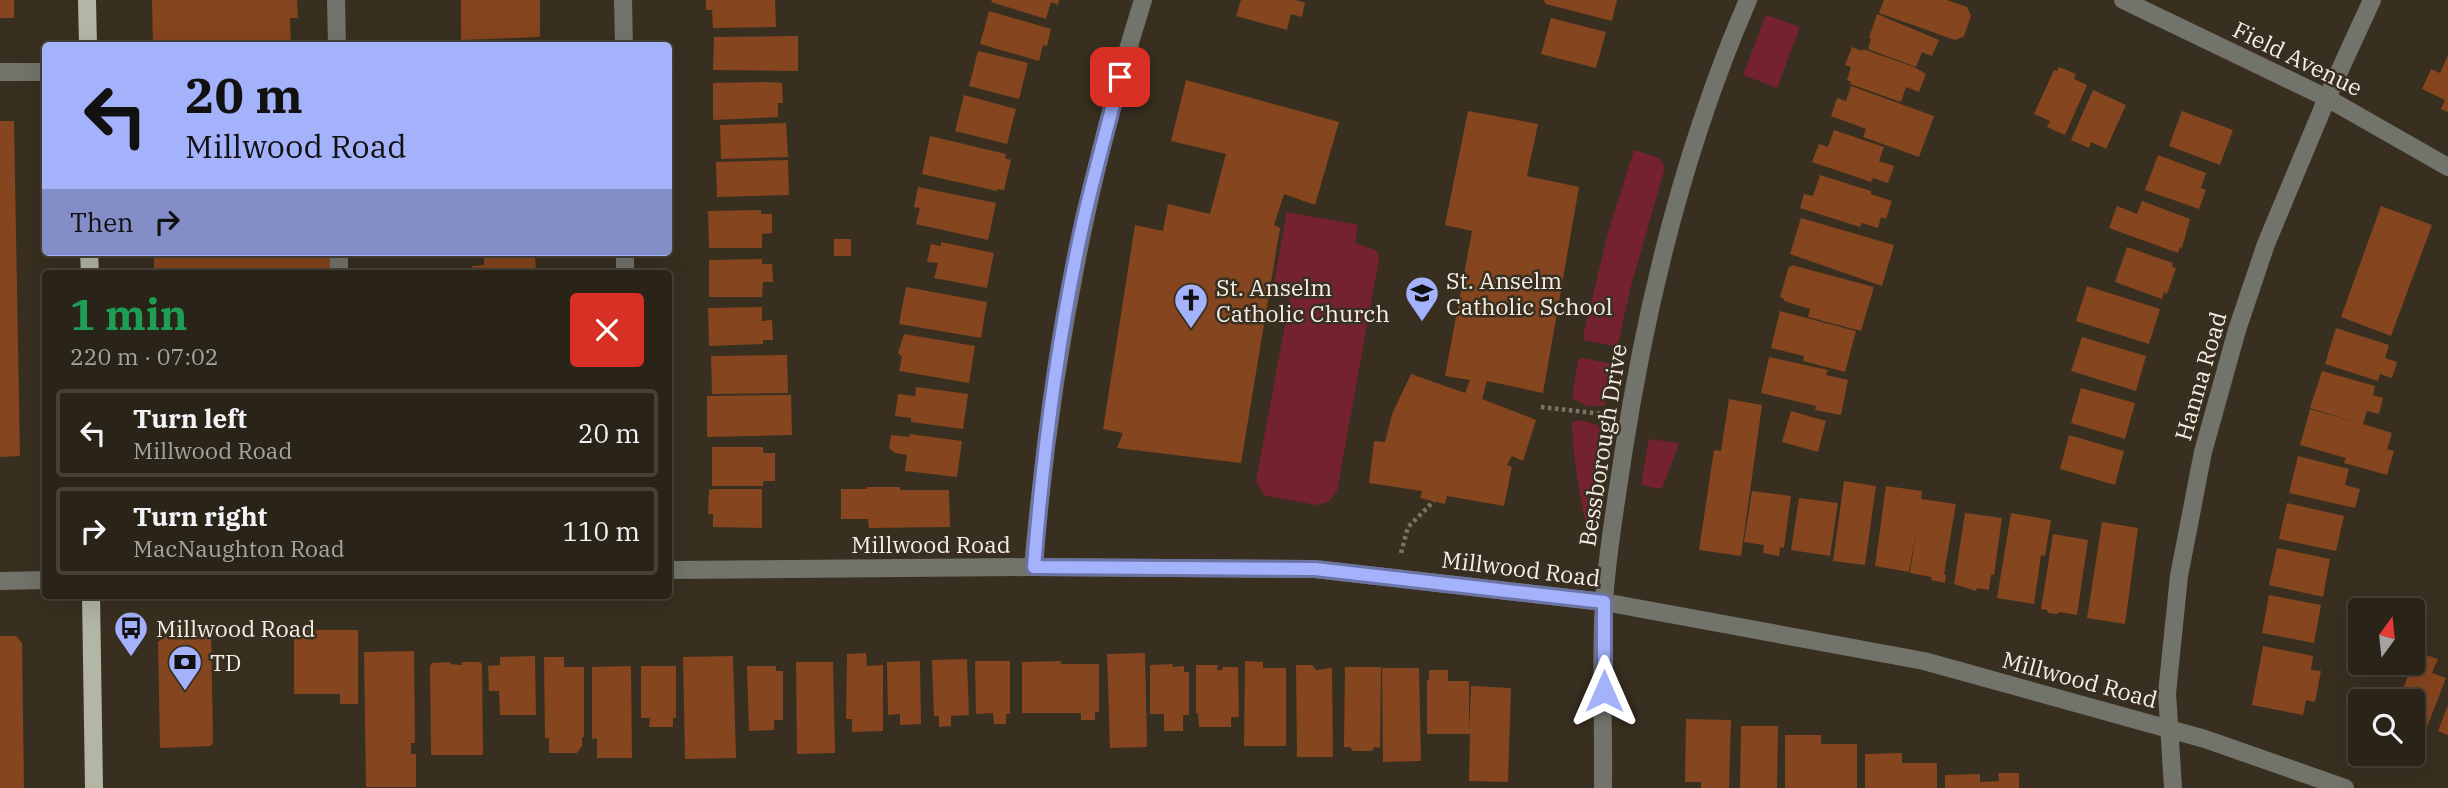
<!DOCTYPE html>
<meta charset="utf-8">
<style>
body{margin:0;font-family:"IBM Plex Serif",serif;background:#362f25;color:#f1f3f6;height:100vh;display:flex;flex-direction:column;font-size:26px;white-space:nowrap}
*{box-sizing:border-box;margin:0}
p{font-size:23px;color:#a5a4a2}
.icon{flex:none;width:38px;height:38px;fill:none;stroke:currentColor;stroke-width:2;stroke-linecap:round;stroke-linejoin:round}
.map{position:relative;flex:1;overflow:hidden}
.sheet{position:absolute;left:42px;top:270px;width:630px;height:329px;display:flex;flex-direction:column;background:#2a2318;border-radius:7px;box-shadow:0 7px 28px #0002,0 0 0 2px #464037}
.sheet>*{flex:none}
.top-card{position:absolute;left:42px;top:42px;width:630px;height:214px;border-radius:7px;box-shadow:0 7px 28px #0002,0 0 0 2px #464037;background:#a4b2fc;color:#111;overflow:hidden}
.needle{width:46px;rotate:15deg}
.fabs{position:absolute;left:2348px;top:598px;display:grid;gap:14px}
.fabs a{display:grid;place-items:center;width:77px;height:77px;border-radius:7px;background:#2a2318;box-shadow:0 7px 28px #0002,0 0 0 2px #464037;font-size:35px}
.pin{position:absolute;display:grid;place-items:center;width:60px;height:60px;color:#fff;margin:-30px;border-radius:14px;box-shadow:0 4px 10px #0006}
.me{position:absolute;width:77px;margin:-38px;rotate:0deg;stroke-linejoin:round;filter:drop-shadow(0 0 5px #0008)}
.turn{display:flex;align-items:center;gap:24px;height:147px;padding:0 28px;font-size:32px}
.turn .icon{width:91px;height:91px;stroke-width:2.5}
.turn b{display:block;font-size:49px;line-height:60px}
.then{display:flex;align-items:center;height:66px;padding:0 28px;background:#0003;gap:14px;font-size:26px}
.round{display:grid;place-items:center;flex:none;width:74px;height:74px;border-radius:7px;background:#362f25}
.overview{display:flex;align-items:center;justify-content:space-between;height:119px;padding:0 28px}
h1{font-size:42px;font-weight:700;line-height:52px;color:#1e9e55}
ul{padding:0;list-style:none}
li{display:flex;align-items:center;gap:21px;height:88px;margin:0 14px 10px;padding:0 14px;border:4px solid #464037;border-radius:7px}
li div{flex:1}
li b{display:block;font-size:26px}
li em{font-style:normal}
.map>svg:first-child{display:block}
.green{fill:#75222f}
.building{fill:#85451e}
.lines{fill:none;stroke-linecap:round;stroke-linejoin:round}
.path{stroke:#7b7366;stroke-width:4.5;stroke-dasharray:3.5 3.5;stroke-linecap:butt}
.minor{stroke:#72746b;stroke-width:18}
.major{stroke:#b3b6a5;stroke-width:18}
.route-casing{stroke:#6b74a4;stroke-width:18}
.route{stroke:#a4b2fc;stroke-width:12}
.labels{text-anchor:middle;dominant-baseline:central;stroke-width:5;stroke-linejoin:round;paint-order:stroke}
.street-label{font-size:23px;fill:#f4eee4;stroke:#382f20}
.poi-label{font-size:23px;fill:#f4eee4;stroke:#382f20;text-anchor:start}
</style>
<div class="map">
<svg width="2448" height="788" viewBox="0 0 2448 788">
<rect width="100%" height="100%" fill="#382f20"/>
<!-- green -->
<g class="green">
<polygon points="1766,15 1800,27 1777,88 1743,75"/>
<polygon points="1634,150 1659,158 1665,167 1630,290 1618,344 1613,346 1584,340 1583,336 1608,233"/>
<polygon points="1287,212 1358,225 1355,243 1376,250 1379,259 1337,491 1329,502 1316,505 1264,495 1256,481 1292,287 1274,283"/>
<polygon points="1582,358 1609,363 1614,367 1605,406 1587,406 1572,398 1578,360"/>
<path d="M 1581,420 L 1603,427 L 1588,534 C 1580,496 1573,461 1572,422 Z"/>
<polygon points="1649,439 1679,443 1662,489 1641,485"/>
</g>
<!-- building -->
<g class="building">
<rect x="0" y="0" width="14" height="18"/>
<polygon points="152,0 297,0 298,18 290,18 291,46 153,46"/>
<polygon points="461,0 540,0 540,37 461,40"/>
<polygon points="706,0 775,0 776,27 713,28 712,10 706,10"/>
<polygon points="992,0 1059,0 1058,5 1051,2 1046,19 991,2"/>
<polygon points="1241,0 1296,0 1305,3 1302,17 1291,14 1287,30 1236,16"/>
<polygon points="1543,0 1617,0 1612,21 1546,4"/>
<polygon points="1884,0 1947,0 1967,7 1971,16 1964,36 1955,40 1879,13"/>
<polygon points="989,11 1051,29 1047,46 1043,45 1039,61 980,44"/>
<polygon points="1877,14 1939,40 1932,56 1922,52 1916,67 1868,49 1871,39 1869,38"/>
<polygon points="1551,18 1606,32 1596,68 1541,54"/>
<polygon points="798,36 798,71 713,70 714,37"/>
<polygon points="1852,47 1862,51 1863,49 1914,67 1926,74 1919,92 1906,87 1901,102 1850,84 1851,82 1847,80 1851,67 1845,65"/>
<polygon points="978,51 1028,63 1019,99 969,86"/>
<polygon points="2448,55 2448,112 2441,109 2445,100 2422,89 2431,69 2440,73"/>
<polygon points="2059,67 2076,74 2074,79 2087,85 2065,135 2047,127 2050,121 2034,114 2054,70 2057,71"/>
<polygon points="1186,80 1339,122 1315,205 1284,194 1274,225 1280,228 1241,463 1117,448 1123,433 1103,429 1135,225 1163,231 1168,204 1210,214 1226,154 1171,141"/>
<polygon points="765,82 782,83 783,103 778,103 778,117 713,120 713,83"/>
<polygon points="1851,86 1934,116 1919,157 1863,137 1866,129 1831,116 1837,98 1846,101"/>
<polygon points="2093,90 2126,105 2106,149 2091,142 2089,148 2071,140"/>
<polygon points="964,95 1016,109 1007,144 955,131"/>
<polygon points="1468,111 1538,124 1527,176 1579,187 1543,393 1487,381 1482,399 1536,420 1523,461 1512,456 1507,465 1512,467 1504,506 1447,496 1445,504 1420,498 1422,491 1369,483 1374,441 1385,442 1392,414 1411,374 1465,393 1470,380 1445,376 1472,231 1445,225"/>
<polygon points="2182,111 2233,130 2220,165 2169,146"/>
<polygon points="0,121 14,121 20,456 0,457"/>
<polygon points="786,123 788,157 721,159 720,125"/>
<polygon points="1834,130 1884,147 1879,161 1894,166 1888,183 1873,178 1871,182 1812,162 1819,144 1828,147"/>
<polygon points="930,136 1006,154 1005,158 1011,160 1004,190 997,189 997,191 922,174"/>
<polygon points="2158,155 2206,173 2201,188 2206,190 2199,209 2145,190"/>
<polygon points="788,160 789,195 717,197 716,162"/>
<polygon points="1820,175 1871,191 1871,194 1892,201 1886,219 1881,217 1878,228 1862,223 1860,227 1800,208 1804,194 1813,196"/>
<polygon points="918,187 996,203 988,240 916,224 920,208 914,207"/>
<polygon points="2142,201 2190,219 2182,248 2180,247 2178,253 2109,228 2117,206 2137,214"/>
<polygon points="2381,206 2432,225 2391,336 2341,317"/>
<polygon points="761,210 761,214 772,214 772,233 762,234 762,248 709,248 708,211"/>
<polygon points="1801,218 1894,245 1882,286 1790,254"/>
<rect x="834" y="239" width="17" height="17"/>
<polygon points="941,242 994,253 987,288 934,278 938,263 927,262 931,244 941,246"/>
<polygon points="2127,247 2173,263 2172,267 2176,268 2167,294 2164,292 2162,299 2115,282"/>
<polygon points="154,252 331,252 332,273 154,273"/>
<polygon points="484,252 535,252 536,273 472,273 472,266 484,265"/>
<polygon points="762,259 762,264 772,264 773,282 763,282 762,297 709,297 709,260"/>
<polygon points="1792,265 1874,287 1861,331 1808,317 1810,309 1784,301 1784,299 1780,297 1789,266 1791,267"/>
<polygon points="2087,286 2160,309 2149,344 2076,321"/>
<polygon points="906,287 987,302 981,338 899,324"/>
<polygon points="762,307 762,321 772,320 773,340 763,340 763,344 709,346 708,308"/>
<polygon points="1780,311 1856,331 1845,372 1803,361 1804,356 1771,348"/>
<polygon points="2336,328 2389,345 2385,358 2397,362 2392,378 2380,374 2378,381 2325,364"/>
<polygon points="904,334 975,346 969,383 899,371 902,357 898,353"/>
<polygon points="2082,337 2146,356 2136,391 2071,371"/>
<polygon points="787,355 788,393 712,394 711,356"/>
<polygon points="1769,357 1828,370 1826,375 1848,380 1841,415 1815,410 1816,406 1761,393"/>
<polygon points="2322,371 2375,386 2373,395 2383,398 2379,414 2367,411 2363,424 2392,433 2387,449 2394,451 2387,475 2344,463 2346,458 2300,445 2310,409 2355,422 2310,408"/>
<polygon points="916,387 968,394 963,429 911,422 911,418 895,416 898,394 915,396"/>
<polygon points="2081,388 2135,403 2125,439 2071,423"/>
<polygon points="791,395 792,435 707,437 707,396"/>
<polygon points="1729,399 1762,405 1741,556 1699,550 1714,450 1721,451"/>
<polygon points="1791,411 1826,421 1818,452 1782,442"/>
<polygon points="910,434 962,441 957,477 905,471 907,455 895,453 889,448 891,435 909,437"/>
<polygon points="2069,435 2124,451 2115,485 2060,469"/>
<polygon points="712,447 763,447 763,453 775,453 775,481 763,481 763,486 712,486"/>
<polygon points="2298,456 2349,469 2345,485 2360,489 2355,508 2289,493"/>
<polygon points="1844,481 1876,486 1865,565 1833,561"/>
<polygon points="1886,486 1922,491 1921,499 1956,504 1944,574 1946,575 1945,583 1931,580 1932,577 1910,573 1916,533 1909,572 1875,566"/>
<polygon points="867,487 900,487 900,490 949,490 950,527 869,528 868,519 841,519 841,489 867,489"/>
<polygon points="715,489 762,489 762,528 713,527 713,514 708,514 709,490"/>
<polygon points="1752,491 1791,496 1784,548 1780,547 1779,556 1763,553 1764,545 1744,542"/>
<polygon points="1799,498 1838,503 1830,556 1791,550"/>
<polygon points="2287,503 2344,516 2336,551 2279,539"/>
<polygon points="1965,513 2002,518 1994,575 1991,575 1989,590 1977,588 1976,591 1954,584"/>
<polygon points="2011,513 2051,520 2045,556 2041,555 2034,604 1997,598"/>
<polygon points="2102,522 2138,528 2125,624 2087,618"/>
<polygon points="2053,534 2088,540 2077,615 2059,612 2057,614 2048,613 2047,610 2041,609"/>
<polygon points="2277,548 2330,559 2323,597 2269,585"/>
<polygon points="2269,595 2321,605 2314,643 2262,633"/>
<polygon points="211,626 213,742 211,746 160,748 158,642 173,628"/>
<polygon points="294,630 358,630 358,704 340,704 340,694 294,694"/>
<polygon points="0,636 16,636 22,643 24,788 0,788"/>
<polygon points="2263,646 2313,656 2311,670 2321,671 2315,702 2306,700 2303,715 2252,705"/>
<polygon points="414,651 415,743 411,743 411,754 416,754 416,787 366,787 364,652"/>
<polygon points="866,653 867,666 883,665 883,731 852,732 852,719 846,719 847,654"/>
<polygon points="1145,653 1147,747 1110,748 1107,654"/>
<polygon points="2420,653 2438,659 2432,673 2446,678 2427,727 2413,722 2413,702 2398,702 2412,665 2415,666"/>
<polygon points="535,656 536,715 500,715 499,691 489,691 488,666 500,665 500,657"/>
<polygon points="733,656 736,758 685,759 683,657"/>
<polygon points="544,657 564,657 564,667 584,667 584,737 582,737 582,746 577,753 549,753 549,738 545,738"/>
<polygon points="967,659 969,715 951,716 951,726 939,727 939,716 934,716 932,660"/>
<polygon points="920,661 921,724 900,725 900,714 888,715 887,662"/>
<polygon points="975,661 1010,661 1010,714 1006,714 1006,724 994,724 993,713 976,714"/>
<polygon points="1061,661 1061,664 1099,664 1099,712 1095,712 1095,720 1081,720 1081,713 1022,713 1022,662"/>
<polygon points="1245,661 1263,662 1263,668 1286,668 1286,746 1244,746"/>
<polygon points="450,662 450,664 462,665 462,662 479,662 482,664 483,755 431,755 430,666 432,663"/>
<polygon points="796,662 833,662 835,753 797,754"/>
<polygon points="1173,664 1172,667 1184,666 1184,672 1189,672 1189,715 1183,715 1183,731 1164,731 1164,714 1150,714 1150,665"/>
<polygon points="1196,665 1218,665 1217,670 1222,670 1223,667 1238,667 1239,717 1231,717 1231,727 1199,727 1198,713 1196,713"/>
<polygon points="1296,665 1312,665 1316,670 1332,668 1333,757 1297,757"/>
<polygon points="631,666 632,758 597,758 597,738 592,739 592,667"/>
<polygon points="641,666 676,666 676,718 673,718 673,727 649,727 650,718 641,718"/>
<polygon points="747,666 776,666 776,671 783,671 783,720 774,720 774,730 749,731"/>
<polygon points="1345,667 1381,667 1380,748 1374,747 1372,751 1353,751 1350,747 1344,747"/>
<polygon points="1382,668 1419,668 1421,761 1383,762"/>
<polygon points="1429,670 1448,670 1448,681 1469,681 1469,731 1471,686 1511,688 1508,782 1469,781 1470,734 1427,734 1427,680 1429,680"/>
<polygon points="2448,705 2448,735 2438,731"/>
<polygon points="1686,719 1731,720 1729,788 1701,788 1701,782 1685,782"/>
<polygon points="1741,726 1778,726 1777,788 1740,788"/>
<polygon points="1785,735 1821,735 1821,744 1857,744 1857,788 1785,788"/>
<polygon points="1902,753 1902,763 1937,763 1937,788 1865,788 1865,754"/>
<polygon points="1998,773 2019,773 2019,788 1945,788 1945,775 1980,774 1980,782 1999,781"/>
</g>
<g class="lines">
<!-- path -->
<g class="path">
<polyline points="1541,407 1603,414"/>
<polyline points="1401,553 1408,527 1434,501"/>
</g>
<!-- minor -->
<g class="minor">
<polyline points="336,0 337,46"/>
<polyline points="623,0 624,46"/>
<polyline points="2123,0 2327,98 2448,167"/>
<polyline points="0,72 46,72"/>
<polyline points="339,252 339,273"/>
<polyline points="625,252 625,273"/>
<path d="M 1033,567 C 1050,375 1085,184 1143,0"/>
<polyline points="668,570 1033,567 1315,569 1604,602 1924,661 2205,739 2345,788"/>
<polyline points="0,581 46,580"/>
<path d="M 1603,788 C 1604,727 1600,663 1604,602 C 1607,553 1616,503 1623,455 C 1647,299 1685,145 1748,0"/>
<polyline points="2173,788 2167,693 2179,576 2203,452 2237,330 2266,244 2327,98 2372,0"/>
</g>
<!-- major -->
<g class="major">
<polyline points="87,0 88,46"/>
<polyline points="89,252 90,273"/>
<polyline points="91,595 94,788"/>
</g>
</g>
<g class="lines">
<!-- route casing -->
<g class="route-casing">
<path id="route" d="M 1120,77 C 1108,126 1094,174 1083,223 C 1058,336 1043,452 1034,567 L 1315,569 L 1604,602 L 1604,691"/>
</g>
<!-- route -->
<use href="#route" class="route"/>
</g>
<!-- icons -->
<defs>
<g id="school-pin" transform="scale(1.75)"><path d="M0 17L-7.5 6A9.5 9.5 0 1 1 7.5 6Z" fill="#a4b2fc" stroke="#382f20"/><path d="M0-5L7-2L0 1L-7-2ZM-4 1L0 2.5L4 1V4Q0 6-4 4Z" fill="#111"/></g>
<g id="church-pin" transform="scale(1.75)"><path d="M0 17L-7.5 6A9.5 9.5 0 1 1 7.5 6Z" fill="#a4b2fc" stroke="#382f20"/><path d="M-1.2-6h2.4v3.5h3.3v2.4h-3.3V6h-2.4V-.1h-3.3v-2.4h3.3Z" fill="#111"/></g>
<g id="bus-pin" transform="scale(1.75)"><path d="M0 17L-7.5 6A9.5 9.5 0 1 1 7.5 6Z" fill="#a4b2fc" stroke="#382f20"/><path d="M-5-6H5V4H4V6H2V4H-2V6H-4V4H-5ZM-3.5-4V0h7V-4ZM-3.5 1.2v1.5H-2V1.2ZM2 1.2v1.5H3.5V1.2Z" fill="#111"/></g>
<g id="bank-pin" transform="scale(1.75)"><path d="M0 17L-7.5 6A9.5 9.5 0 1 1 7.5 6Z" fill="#a4b2fc" stroke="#382f20"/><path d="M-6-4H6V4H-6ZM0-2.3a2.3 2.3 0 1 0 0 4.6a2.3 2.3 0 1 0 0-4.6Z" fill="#111"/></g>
</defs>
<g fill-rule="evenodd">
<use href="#school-pin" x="1422" y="293"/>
<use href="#church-pin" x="1191" y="300"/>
<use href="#bus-pin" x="131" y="628"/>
<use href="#bank-pin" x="185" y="662"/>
</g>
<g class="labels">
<!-- street labels -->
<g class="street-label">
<text transform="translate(2298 58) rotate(26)">Field Avenue</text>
<text transform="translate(2200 376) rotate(-74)">Hanna Road</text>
<text transform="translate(1602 445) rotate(-81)">Bessborough Drive</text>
<text x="931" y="544">Millwood Road</text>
<text transform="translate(1521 568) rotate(7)">Millwood Road</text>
<text transform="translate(2080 679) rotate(15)">Millwood Road</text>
</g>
<!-- poi labels -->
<g class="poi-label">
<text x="1446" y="280">St. Anselm<tspan x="1446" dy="26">Catholic School</tspan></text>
<text x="1216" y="287">St. Anselm<tspan x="1216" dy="26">Catholic Church</tspan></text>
<text x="156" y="628">Millwood Road</text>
<text x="210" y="662">TD</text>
</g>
</g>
</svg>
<div class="fabs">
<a><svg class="needle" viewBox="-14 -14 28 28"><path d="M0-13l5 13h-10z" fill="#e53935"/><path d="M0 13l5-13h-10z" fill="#a5a4a2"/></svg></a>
<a><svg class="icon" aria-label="search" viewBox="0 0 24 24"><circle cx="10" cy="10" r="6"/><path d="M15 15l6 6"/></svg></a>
</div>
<div class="pin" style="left:1120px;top:77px;background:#d93025"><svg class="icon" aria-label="arrive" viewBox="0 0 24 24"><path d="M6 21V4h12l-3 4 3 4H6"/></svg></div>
<svg class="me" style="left:1604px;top:691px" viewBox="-20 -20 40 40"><path d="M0-17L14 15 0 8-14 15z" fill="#a4b2fc" stroke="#fff" stroke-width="4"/></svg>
<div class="top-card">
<div class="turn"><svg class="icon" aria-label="left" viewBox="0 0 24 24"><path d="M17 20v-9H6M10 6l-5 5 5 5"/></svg><div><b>20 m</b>Millwood Road</div></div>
<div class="then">Then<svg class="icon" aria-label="right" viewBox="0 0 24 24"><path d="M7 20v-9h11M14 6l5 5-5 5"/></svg></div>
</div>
<section class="sheet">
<div class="overview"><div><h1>1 min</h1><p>220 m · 07:02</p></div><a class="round" style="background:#d93025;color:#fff"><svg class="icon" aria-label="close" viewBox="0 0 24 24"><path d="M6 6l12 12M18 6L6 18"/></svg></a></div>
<ul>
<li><svg class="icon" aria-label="left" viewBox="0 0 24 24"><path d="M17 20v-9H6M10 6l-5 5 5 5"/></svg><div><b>Turn left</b><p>Millwood Road</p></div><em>20 m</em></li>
<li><svg class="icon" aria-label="right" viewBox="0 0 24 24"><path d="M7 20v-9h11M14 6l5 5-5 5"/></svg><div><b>Turn right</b><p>MacNaughton Road</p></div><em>110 m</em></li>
</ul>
</section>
</div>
